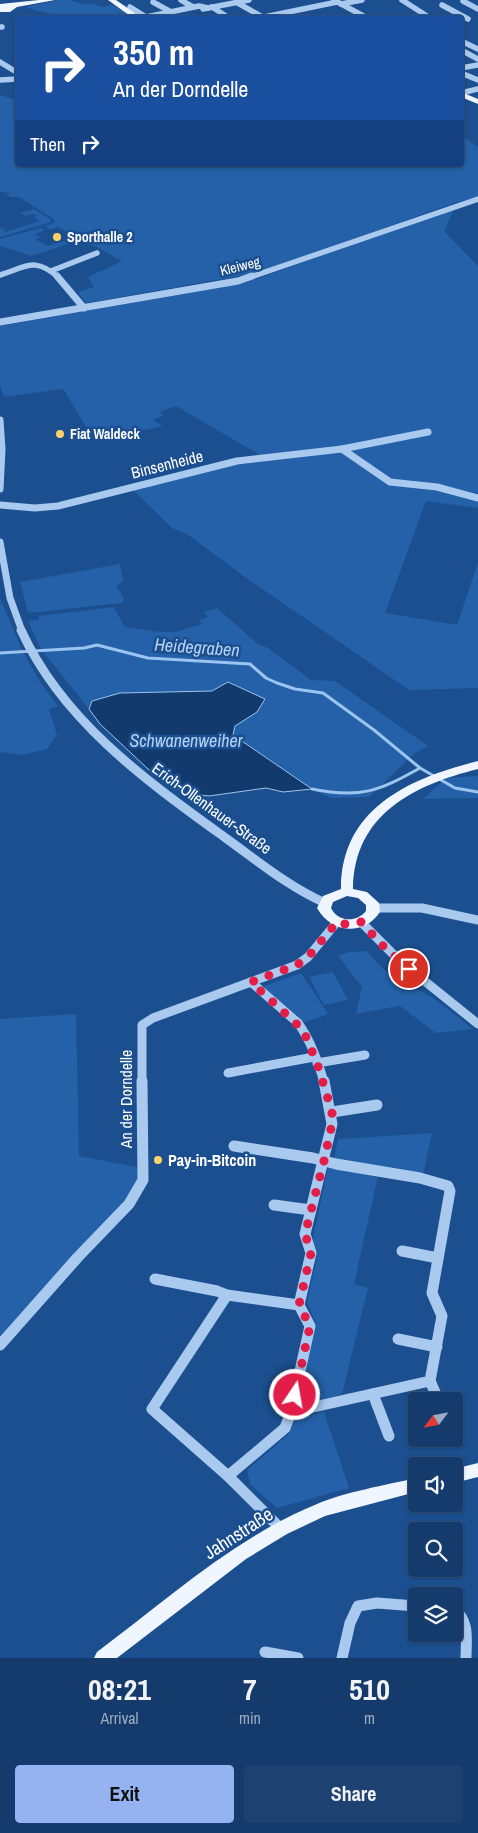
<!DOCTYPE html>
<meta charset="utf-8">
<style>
body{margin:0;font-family:"Archivo Narrow",sans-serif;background:#1d4271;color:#f1f3f6;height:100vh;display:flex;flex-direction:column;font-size:19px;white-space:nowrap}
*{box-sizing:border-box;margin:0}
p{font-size:16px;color:#9dadc1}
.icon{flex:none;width:28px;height:28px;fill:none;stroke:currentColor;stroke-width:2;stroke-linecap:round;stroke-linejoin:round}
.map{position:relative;height:1658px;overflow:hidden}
.panel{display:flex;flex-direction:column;background:#143b6b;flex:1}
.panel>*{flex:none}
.guide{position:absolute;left:15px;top:15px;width:449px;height:152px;border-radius:5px;box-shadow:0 1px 4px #0004,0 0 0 1px #33557e;background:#1a4fa0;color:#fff;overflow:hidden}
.needle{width:32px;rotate:238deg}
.buttons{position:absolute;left:408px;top:1392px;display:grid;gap:10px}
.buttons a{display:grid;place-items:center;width:55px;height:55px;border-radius:5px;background:#143b6b;box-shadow:0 1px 4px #0004,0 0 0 1px #33557e;font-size:25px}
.pin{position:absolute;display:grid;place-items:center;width:42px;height:42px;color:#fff;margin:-21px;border:2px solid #fff;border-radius:50%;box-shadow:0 1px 5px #0007}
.me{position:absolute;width:55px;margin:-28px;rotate:12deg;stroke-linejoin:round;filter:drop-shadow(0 0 4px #0008)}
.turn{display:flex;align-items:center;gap:18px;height:105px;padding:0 15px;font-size:22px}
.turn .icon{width:65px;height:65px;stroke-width:2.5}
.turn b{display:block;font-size:35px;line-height:42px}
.then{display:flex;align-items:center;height:48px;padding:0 15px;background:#0003;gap:10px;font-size:19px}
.eta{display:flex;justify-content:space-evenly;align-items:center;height:85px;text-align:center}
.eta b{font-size:30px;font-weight:700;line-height:35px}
.primary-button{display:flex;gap:10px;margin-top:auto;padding:10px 15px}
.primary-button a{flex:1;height:58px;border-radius:5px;background:#95b2f1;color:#111;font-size:20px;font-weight:700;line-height:58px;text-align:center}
.primary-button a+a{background:#1d4271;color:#f1f3f6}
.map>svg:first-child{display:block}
.green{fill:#2461a8}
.water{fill:#123a6d;stroke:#9cc4f0}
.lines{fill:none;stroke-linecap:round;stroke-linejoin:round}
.stream{stroke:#9cc4f0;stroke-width:3}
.minor-far3{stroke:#a9c9ee;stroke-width:5.5}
.minor-far2{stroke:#a9c9ee;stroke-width:7}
.minor-far1{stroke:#a9c9ee;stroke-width:9}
.minor{stroke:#a9c9ee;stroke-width:11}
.major{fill:#f0f6ff;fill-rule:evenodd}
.route{stroke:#e11d48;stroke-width:9;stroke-dasharray:0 16.2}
.poi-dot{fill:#ffd166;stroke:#1b4f8f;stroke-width:2}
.labels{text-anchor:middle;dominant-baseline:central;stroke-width:5;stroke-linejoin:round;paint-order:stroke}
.far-poi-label{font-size:14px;font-weight:bold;fill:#fff;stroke:#1b4f8f;text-anchor:start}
.far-street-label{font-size:14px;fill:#fff;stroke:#1b4f8f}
.street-label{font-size:16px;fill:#fff;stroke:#1b4f8f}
.poi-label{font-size:16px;font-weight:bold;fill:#fff;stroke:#1b4f8f;text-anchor:start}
.water-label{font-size:18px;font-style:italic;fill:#b5d3f5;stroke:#1b4f8f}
.near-street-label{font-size:19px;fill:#fff;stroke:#1b4f8f}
</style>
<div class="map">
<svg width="478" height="1658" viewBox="0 0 478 1658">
<rect width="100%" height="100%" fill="#1b4f8f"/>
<!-- green -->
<g class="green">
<polygon points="59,0 70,0 82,4 95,4 101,7 113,5 135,17 60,17 25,7"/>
<polygon points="0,95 17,100 18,165 461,165 461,135 478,147 478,197 454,203 261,272 86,303 78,292 94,287 88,277 122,261 82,239 32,256 0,246 0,239 40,228 45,230 33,235 41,236 36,240 47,246 72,239 70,238 74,236 58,227 51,230 45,226 54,223 55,220 19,197 11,197 6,195 10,193 0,192"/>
<polygon points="34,209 50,219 51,222 0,237 0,229 4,228 6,228 2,230 6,232 39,221 34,217 37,216 33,214 26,216 20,213"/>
<polygon points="454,210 444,231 478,266 478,508 426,501 385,613 457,625 478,562 478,688 409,690 242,575 187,534 172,528 132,489 265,458 176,406 160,412 164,415 153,420 163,426 94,440 63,389 4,397 0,385 0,326 223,287 259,278"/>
<polygon points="120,564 123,581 116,586 124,598 122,603 28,613 20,582"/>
<polygon points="0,598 22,650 40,682 58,706 49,709 57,735 47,749 22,755 0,752"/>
<polygon points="114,607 125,627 161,632 176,632 202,624 199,620 208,617 204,612 217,608 258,644 268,648 311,680 335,681 428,746 414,754 369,797 331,798 312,789 233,735 235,726 257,712 228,682 212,691 120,693 92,701 89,709 41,649 28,621 39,620 39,616"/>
<polygon points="478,776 478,798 423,799 446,778"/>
<polygon points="367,951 378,964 394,978 432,997 473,1029 436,1033 400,1006 356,1014 362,987 338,956 349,952"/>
<polygon points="333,972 348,1000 324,1005 309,977"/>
<polygon points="301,973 328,1014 303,1023 267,991 264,986"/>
<polygon points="76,1014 79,1156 142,1168 129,1204 0,1339 0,1019"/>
<polygon points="432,1133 423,1175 334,1159 338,1139"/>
<polygon points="328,1168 378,1176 354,1284 368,1288 342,1394 309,1404 301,1394 316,1324 307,1302 317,1257 313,1237"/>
<polygon points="324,1412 349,1488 277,1508 250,1484 247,1470 288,1435 296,1419"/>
</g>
<!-- water -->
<polygon class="water" points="228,682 265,699 257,712 235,726 233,735 312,789 283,792 266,788 209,796 184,793 148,769 100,724 89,709 92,701 120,693 212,691"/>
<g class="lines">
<!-- stream -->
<g class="stream">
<polyline points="0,653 84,648 97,645 148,658 250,664 266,678 277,683 295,689 323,693 374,730 420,768"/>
<path d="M 312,789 C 360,799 379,791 420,768 L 455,788 L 478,792"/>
</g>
<!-- minor-far3 -->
<g class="minor-far3">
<polyline points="181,0 193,7"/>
<polyline points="334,0 367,18"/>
<polyline points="402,0 430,18"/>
<polyline points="463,1 478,9"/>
<polyline points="153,2 171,12"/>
<polyline points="236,2 264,18"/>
<polyline points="341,4 362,0"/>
<polyline points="442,5 468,19"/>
<polyline points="130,7 146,17 199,6 208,8"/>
<polyline points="212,7 229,18"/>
<polyline points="203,9 249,0"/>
<polyline points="264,17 337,2"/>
<polyline points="0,27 2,27"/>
<polyline points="461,41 478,49"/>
<polyline points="461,50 478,59"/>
<polyline points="0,62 18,73"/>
<polyline points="461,68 478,65"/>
<polyline points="461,73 478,80"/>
<polyline points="0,80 18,79"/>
<polyline points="461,93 478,89"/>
<polyline points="51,271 97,253"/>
<path d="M 0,275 C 26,267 35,256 59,278"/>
<polyline points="248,278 478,199"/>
</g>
<!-- minor-far2 -->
<g class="minor-far2">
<polyline points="57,276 84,308"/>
<polyline points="0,322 238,281 252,276"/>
<polyline points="0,420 2,449 0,489"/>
<polyline points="342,449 390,482 437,487 478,498"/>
<polyline points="0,505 35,508 58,506 237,461 342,449 428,432"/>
<polyline points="0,542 10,598 22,631"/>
</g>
<!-- minor-far1 -->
<g class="minor-far1">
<path d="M 21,630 C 63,722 147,781 227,839 C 259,862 289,887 325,903"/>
<polyline points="373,908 422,908 478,920"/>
<polyline points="361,922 401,962 478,1024"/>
<path d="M 251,982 L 298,1023 C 311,1041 318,1062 324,1082"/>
<polyline points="317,1063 365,1055"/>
<polyline points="228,1073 314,1057"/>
<polyline points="142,1082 142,1025 153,1018 297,965 308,957 337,922"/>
</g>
<!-- minor -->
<g class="minor">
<polyline points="332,1112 377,1105"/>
<polyline points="234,1146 313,1158 336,1164 420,1178 448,1186 450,1191 432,1293 442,1316 430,1381 291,1412"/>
<polyline points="274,1205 311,1210"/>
<polyline points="402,1251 438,1258"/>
<polyline points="155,1279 217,1291 227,1295"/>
<polygon points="227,1295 299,1305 310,1326 291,1412 285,1428 228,1476 152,1409"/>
<polyline points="299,1305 311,1253 305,1234 332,1124 324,1081"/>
<polyline points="398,1339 437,1347"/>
<polyline points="0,1345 78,1257 129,1204 143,1180 142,1081"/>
<polyline points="430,1381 439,1401"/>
<polyline points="373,1394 389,1436"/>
<polyline points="228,1476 281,1529"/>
<path d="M 454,1610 C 470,1620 466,1641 466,1658"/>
<polyline points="265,1652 298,1658"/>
<polyline points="342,1658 350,1623 358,1606 377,1603 416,1606"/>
</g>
<!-- major -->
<g class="major">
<polygon points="39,0 55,0 17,7 10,12 0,12 0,4"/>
<polygon points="108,0 116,0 142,18 133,18"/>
<polygon points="461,92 478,99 478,104 461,97"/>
<path d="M 478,761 L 478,769 C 414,785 354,814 353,889 L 367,892 L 379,903 L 380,912 C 363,937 331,933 317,908 L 323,896 L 341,889 C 341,808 410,778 478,761 ZM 347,896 L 358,898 L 366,905 L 366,911 C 356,923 338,922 331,908 L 333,902 Z"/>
<polygon points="478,1463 478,1477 454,1483 454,1469"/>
<path d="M 416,1478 L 416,1492 L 325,1516 L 287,1534 L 246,1559 L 117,1658 L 94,1658 L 97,1652 C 165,1601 237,1536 317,1504 C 345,1492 386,1485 416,1478 Z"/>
</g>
</g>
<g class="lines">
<!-- route -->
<polyline class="route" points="295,1395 310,1326 299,1305 311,1253 305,1234 324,1161 332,1124 332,1112 317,1063 303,1030 251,982 297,965 308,957 337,922 345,924 361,922 382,945 409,969"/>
</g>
<!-- markers -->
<g class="poi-dot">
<circle cx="57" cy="237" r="5"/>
<circle cx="60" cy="434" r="5"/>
<circle cx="158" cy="1160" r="5"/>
</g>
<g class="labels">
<!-- far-poi labels -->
<g class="far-poi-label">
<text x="67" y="237">Sporthalle 2</text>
<text x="70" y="434">Fiat Waldeck</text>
</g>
<!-- far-street labels -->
<g class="far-street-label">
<text transform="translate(240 266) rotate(-14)">Kleiweg</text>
</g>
<!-- street labels -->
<g class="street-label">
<text transform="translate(167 464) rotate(-14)">Binsenheide</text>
<text transform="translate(212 808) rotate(36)">Erich-Ollenhauer-Straße</text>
<text transform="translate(126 1099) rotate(-90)">An der Dorndelle</text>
</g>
<!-- poi labels -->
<g class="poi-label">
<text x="168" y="1160">Pay-in-Bitcoin</text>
</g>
<!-- water labels -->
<g class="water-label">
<text transform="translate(197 647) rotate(4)">Heidegraben</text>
<text x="186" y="740">Schwanenweiher</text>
</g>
<!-- near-street labels -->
<g class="near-street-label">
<text transform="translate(238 1533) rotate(-33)">Jahnstraße</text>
</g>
</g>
</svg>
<div class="buttons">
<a><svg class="needle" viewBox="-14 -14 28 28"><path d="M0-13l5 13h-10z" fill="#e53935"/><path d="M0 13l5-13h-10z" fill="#9dadc1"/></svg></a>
<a><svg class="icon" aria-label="sound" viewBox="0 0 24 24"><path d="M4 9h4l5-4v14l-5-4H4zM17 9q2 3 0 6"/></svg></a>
<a><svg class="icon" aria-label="search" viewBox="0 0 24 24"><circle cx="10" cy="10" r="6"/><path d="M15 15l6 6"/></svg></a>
<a><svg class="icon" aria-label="layers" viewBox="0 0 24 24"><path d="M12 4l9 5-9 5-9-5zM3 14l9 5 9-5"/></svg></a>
</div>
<div class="pin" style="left:409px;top:969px;background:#d93025"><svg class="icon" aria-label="arrive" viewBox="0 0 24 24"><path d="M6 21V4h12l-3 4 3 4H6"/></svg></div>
<svg class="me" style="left:295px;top:1395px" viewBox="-20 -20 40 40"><circle r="17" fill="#e11d48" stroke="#fff" stroke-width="3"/><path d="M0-11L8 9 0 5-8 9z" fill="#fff"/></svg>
<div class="guide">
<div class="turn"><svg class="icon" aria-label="right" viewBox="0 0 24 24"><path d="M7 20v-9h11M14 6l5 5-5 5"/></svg><div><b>350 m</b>An der Dorndelle</div></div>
<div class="then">Then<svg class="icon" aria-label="right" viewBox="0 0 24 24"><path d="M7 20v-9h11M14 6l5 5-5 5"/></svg></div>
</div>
</div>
<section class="panel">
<div class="eta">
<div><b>08:21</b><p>Arrival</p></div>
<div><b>7</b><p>min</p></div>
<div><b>510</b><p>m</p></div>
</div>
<div class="primary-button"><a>Exit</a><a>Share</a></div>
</section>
